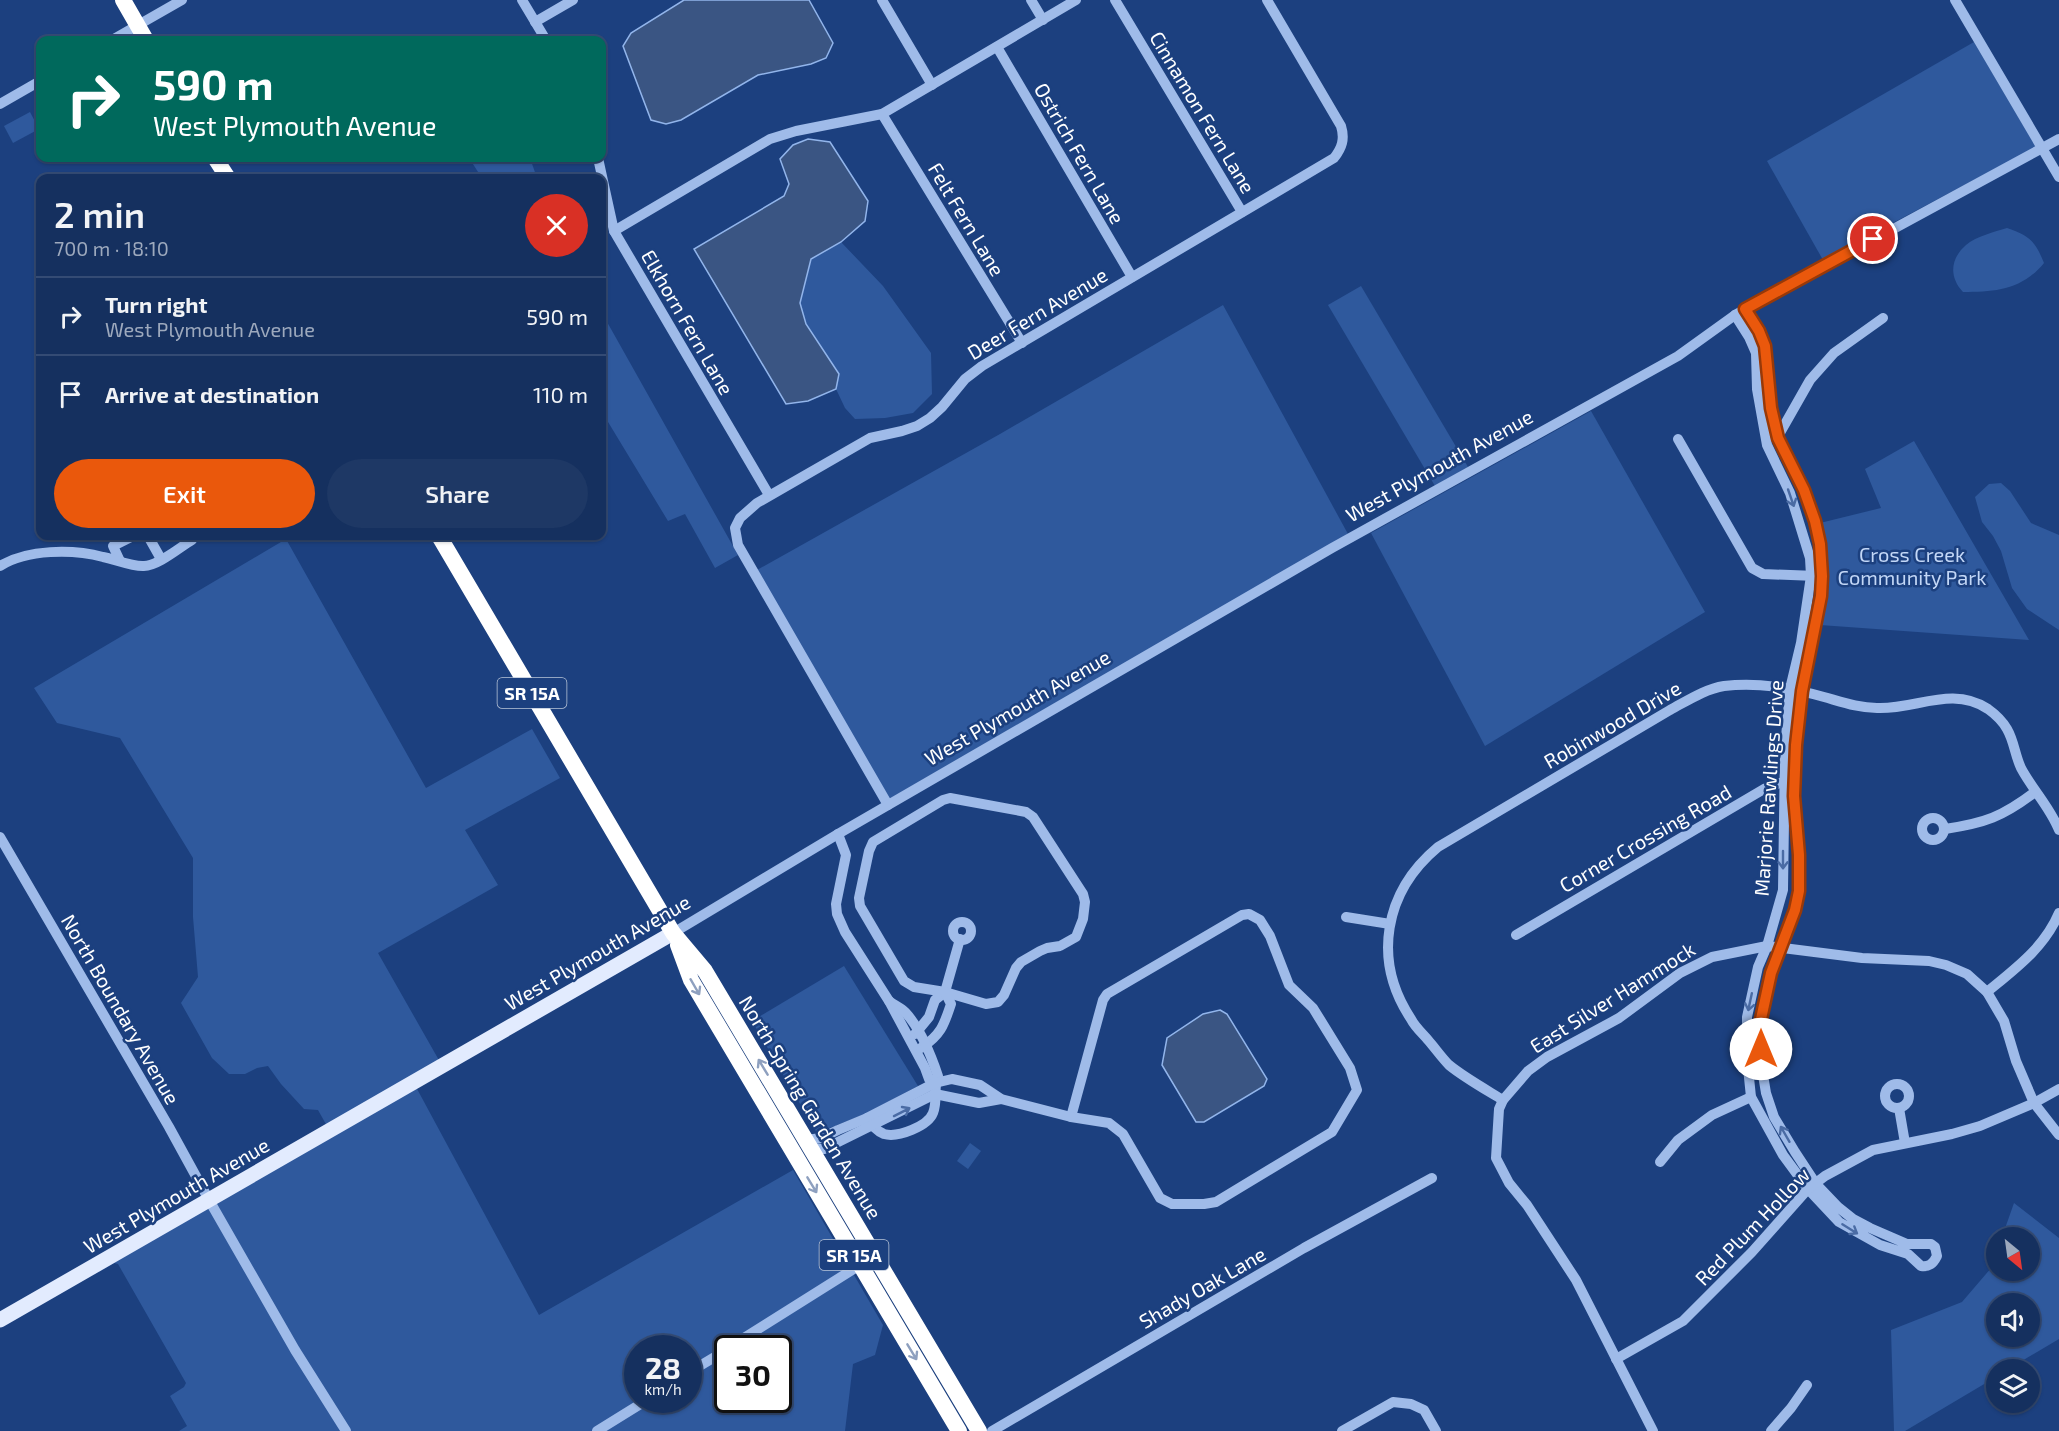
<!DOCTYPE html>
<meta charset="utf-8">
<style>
body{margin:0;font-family:"Exo 2",sans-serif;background:#1e3865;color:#f1f3f6;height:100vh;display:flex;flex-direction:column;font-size:22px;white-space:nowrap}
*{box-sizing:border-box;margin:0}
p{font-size:20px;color:#9da9bd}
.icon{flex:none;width:33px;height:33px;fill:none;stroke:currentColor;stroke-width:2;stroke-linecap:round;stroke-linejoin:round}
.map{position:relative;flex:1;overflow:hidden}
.sheet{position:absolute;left:36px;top:174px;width:570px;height:366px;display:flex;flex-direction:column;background:#15305f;border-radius:12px;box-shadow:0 2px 4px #0004,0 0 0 2px #344b74}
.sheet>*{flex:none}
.hud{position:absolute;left:36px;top:36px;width:570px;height:126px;border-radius:12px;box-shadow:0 2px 4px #0004,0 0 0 2px #344b74;background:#00695c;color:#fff;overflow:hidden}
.needle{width:39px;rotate:151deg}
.controls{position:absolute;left:1986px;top:1227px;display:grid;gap:12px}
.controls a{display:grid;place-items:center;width:54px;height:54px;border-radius:50%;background:#15305f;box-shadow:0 2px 4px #0004,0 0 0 2px #344b74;font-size:30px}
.speed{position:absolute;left:624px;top:1335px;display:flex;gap:12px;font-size:30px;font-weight:700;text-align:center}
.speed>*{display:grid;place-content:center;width:78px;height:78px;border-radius:50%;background:#15305f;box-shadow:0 2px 4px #0004,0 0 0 2px #344b74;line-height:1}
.speed small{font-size:15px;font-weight:400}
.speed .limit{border:3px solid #111;border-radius:9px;background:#fff;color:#111}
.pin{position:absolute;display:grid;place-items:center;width:51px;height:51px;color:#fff;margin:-26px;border:3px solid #fff;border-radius:50%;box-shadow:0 2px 6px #0007}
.me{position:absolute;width:66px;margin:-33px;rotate:0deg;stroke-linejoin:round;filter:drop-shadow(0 0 4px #0008)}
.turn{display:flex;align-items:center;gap:21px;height:126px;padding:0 18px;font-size:27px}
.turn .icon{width:78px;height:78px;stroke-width:2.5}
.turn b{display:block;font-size:42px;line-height:51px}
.round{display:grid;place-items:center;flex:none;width:63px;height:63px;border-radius:32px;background:#1e3865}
.head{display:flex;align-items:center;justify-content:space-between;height:102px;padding:0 18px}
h1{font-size:36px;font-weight:600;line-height:45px}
.button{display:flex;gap:12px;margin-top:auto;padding:12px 18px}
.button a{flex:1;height:69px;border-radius:36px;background:#ea580c;color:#fff;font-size:24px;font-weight:600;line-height:69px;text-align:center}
.button a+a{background:#1e3865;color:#f1f3f6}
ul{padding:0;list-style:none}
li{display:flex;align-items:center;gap:18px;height:78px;padding:0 18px;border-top:2px solid #344b74}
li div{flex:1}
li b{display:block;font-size:22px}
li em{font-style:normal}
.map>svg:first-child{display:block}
.green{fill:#2f599d;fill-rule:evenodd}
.water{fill:#3a5583;stroke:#92b5eb;stroke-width:1.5}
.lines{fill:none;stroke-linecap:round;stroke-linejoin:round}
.minor{stroke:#9fbbe9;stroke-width:10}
.major{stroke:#e2ebfe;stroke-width:15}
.highway{stroke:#fff;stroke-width:16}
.oneway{stroke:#4a6ba4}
.oneway2{stroke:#8ea0bf}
.route-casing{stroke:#983908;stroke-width:15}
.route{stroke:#ea580c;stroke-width:10}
.labels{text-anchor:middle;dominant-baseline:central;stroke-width:5;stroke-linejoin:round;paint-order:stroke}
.shield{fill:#1c407f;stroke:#bbc6d9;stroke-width:1.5}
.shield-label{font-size:18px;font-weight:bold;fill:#fff}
.street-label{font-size:20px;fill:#fff;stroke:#1c407f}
.park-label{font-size:20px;fill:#c3d7f7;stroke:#1c407f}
</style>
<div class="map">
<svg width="2059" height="1431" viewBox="0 0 2059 1431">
<rect width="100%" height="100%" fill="#1c407f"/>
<!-- green -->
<g class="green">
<polygon points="1974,42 2036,147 1823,260 1767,161"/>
<polygon points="30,112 39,129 13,143 4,126"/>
<polygon points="469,158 530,158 537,178 482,178"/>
<path d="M 2007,228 C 2030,236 2035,241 2044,263 C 2022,290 1995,292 1963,292 C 1949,277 1950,259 1966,245 C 1977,236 1994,232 2007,228 Z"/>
<polygon points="841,242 883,286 931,353 932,394 913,413 885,418 855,419 845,408 836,389 839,374 806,324 800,303 811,259"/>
<polygon points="1361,286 1468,467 1435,486 1328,305"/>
<polygon points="1223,305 1348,534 889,799 757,570 1000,434"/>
<polygon points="602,313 738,555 715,568 685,514 668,521 602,412"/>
<polygon points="1591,411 1705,612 1485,746 1371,533"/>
<polygon points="1914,441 2029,640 1820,625 1820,523 1881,508 1865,469"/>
<polygon points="2001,483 2010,491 2031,523 2059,535 2059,630 2027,609 2012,588 2001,551 1993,536 1982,522 1975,497 1989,484"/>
<polygon points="286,539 426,788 532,729 560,778 465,830 498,885 378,953 440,1062 327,1126 318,1110 304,1109 281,1084 268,1066 257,1068 245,1074 229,1074 212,1058 181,1003 198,977 193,917 193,858 120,738 57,723 34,688"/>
<polygon points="844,966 918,1086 865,1114 817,1133 752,1021"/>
<path d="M 416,1087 L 539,1315 L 793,1170 L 883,1325 L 875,1355 L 853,1364 L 845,1431 L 179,1431 L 187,1426 L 170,1396 L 184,1387 L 186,1383 L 118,1264 L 114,1263 L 99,1272 L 98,1270 ZM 638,1348 L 688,1348 L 688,1400 L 638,1400 ZM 728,1348 L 778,1348 L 778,1400 L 728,1400 Z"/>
<polygon points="970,1143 981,1151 968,1169 957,1161"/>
<path d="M 2014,1203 L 2059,1238 L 2059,1339 L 2008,1369 L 1996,1370 L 1996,1377 L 1905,1431 L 1894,1431 L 1891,1330 L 1962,1302 L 1992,1267 L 1996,1254 L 1996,1270 L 2030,1270 L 2030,1238 L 2002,1237 ZM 1996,1304 L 2030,1304 L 2030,1336 L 1996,1336 Z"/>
</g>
<!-- water -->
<g class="water">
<polygon points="684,0 809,0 833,43 826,58 811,64 758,75 681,120 666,124 651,120 623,46 631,33"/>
<polygon points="808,139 830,142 868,201 865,221 841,242 811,259 800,303 806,324 839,374 836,389 808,401 786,404 694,249 784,196 789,184 780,159 793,145"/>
<polygon points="1220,1010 1227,1014 1267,1079 1264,1086 1204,1122 1196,1122 1162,1065 1167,1038 1203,1014"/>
</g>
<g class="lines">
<!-- minor -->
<g class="minor">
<polyline points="522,0 546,40"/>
<polyline points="882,0 932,85"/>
<polyline points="1031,0 1043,20"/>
<polyline points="1115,0 1242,212"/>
<polyline points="1955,0 2059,177"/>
<polyline points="535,22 573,0"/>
<polyline points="112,40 182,0"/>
<polyline points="997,47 1132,277"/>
<polyline points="0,104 40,81"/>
<polyline points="882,114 1022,343"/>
<polyline points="598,158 614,231 769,495"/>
<polyline points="614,231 770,139 796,131 882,114 1076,0"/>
<path d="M 1735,315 L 1749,337 L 1756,353 L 1757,389 L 1767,445 L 1790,493 L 1810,558 L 1811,576 L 1801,643 L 1790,689 L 1785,750 L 1783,890 L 1767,946 L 1758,967 L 1747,1017 L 1747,1058 L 1751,1097 L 1783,1155 L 1808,1189 L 1839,1222 L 1880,1245 L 1908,1254 L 1921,1266 C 1929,1267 1933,1264 1937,1256 L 1935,1247 L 1931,1244 L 1907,1244 L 1870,1228 L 1853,1219 L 1838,1207 L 1816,1184 L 1795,1152 L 1774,1117 L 1766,1093 L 1761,1063 L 1761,1019 L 1771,973 L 1795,910 L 1799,891 L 1799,855 L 1794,796 L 1796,745 L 1802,691 L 1821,596 L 1822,576 L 1820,544 L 1815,521 L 1804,490 L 1778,438 L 1771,408 L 1765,346 L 1759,331 L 1745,309"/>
<polyline points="1777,438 1810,380 1834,353 1883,318"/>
<polyline points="1678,439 1752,568 1763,574 1816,576"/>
<polyline points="148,536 161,559"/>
<polyline points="120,561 113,546 133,536"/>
<path d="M 0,566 C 27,549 73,549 103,557 C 114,559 133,567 144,566 C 158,566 180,547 192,540"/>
<polygon points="950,798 1026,812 1033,817 1083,894 1085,902 1083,919 1076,937 1060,946 1047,948 1040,951 1021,962 1016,968 1004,995 998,1002 986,1004 945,992 914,987 904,981 860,906 859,898 869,851 873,842 943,800"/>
<path d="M 888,805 L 738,545 L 735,528 L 740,518 L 757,503 L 870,438 L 902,431 L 917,426 L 930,418 L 942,407 L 965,379 L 982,366 L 1334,158 C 1342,148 1345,139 1341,126 L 1267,0"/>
<circle cx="1933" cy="829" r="11"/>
<path d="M 1945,829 C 1985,823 2002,817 2035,792"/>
<polyline points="838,834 846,855 836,904 837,914 845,932 889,1001 925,1068 929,1079 935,1083"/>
<polyline points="0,837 169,1127 209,1200 295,1350 346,1431"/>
<polygon points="1249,914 1260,920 1270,936 1289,985 1313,1008 1350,1068 1357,1090 1332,1132 1216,1202 1204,1204 1172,1204 1160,1198 1123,1134 1109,1123 1071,1117 1103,1000 1107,994 1242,915"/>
<polyline points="1346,917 1390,924"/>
<circle cx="962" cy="931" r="9"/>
<polyline points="673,933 838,834 1332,548 1678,356 1735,315 2059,139"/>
<polyline points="1516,935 1764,789 1788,780"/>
<path d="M 1987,992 C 2016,968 2044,948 2059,913"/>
<polyline points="915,1034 929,1017 935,1000 945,992 960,939"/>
<path d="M 921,1048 C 941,1035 944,1025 951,1004 L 945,992"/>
<circle cx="1897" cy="1096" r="12"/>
<path d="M 1503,1100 C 1485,1089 1465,1078 1449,1065 C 1442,1058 1435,1048 1428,1040 C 1423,1034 1415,1027 1411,1019 C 1372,960 1384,892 1438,847 L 1670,710 C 1687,701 1705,689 1724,686 C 1759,682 1791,688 1824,697 C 1842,702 1859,708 1877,708 C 1915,710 1952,685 1988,709 C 1995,714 2003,722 2007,729 C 2014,741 2015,755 2021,768 C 2032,789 2050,807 2059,830"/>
<polyline points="1899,1108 1905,1143"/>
<path d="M 867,1118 C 872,1125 876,1131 884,1134 C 898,1138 928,1126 933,1113 C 938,1101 933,1088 938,1076 C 931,1055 920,1028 905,1012 C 901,1008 894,1005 889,1001"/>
<polyline points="806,1140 821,1138 838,1130 867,1118 935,1083 952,1079 980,1085 1001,1099 1071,1117"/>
<polyline points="810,1148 824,1149 935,1094 979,1103 1001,1099"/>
<polyline points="1660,1162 1678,1140 1712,1115 1751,1097"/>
<polyline points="728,1348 860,1265"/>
<polyline points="1616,1359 1683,1321 1752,1252 1808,1189 1825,1176 1873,1150 1952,1134 1980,1126 2034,1103 2059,1089"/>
<polyline points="688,1373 728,1349"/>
<polyline points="597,1431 647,1400"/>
<polyline points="992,1431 1304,1248 1432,1178"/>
<polyline points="1342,1431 1393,1402 1411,1404 1424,1410 1436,1431"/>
<polyline points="1653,1431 1576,1280 1527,1205 1509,1183 1496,1158 1499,1109 1503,1100 1528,1071 1547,1057 1619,1018 1680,973 1712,957 1767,946 1862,958 1929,961 1946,965 1967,974 1987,992 2004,1021 2016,1061 2034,1103 2059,1135"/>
<polyline points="1771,1431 1791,1408 1807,1385"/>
</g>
<!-- major -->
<polyline class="major" points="0,1320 673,933"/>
<!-- highway -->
<g class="highway">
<polyline points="123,0 146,40"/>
<polyline points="215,158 228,178"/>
<polyline points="439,536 673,933 705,971 979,1431"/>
<polyline points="678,945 691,980 959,1431"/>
</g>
</g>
<!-- one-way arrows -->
<defs><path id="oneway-shaft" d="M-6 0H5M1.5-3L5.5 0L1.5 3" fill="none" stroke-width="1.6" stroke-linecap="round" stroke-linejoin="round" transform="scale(1.5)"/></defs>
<g class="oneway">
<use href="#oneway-shaft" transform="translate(1791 498) rotate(71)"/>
<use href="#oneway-shaft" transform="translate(1783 860) rotate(90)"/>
<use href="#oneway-shaft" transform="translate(1750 1002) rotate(102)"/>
<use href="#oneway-shaft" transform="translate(902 1112) rotate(-27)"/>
<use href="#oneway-shaft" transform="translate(1785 1134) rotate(-120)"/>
<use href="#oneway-shaft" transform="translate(1850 1229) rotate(32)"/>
</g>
<g class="oneway2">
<use href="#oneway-shaft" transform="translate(695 987) rotate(60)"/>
<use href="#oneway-shaft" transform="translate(763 1067) rotate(-121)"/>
<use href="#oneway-shaft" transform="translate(812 1185) rotate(59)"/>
<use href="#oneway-shaft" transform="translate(912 1352) rotate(59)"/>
</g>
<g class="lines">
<!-- route casing -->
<g class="route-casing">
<polyline id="route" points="1761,1049 1761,1019 1771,973 1795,910 1799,891 1799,855 1794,796 1796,745 1802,691 1821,596 1822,576 1820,544 1815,521 1804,490 1778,438 1771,408 1765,346 1759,331 1745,309 1873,239"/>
</g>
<!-- route -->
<use href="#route" class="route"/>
</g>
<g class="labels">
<!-- shield labels -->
<g class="shield">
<rect x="497.5" y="678" width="69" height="30" rx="4.5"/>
<rect x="819.5" y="1240" width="69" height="30" rx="4.5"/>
</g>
<g class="shield-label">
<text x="532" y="693">SR 15A</text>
<text x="854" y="1255">SR 15A</text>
</g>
<!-- street labels -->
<g class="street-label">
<text transform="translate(1203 112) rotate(59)">Cinnamon Fern Lane</text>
<text transform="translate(1080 153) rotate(60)">Ostrich Fern Lane</text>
<text transform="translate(967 219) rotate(59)">Felt Fern Lane</text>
<text transform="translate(1037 313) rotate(-31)">Deer Fern Avenue</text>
<text transform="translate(688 322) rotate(60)">Elkhorn Fern Lane</text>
<text transform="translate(1439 465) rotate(-29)">West Plymouth Avenue</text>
<text transform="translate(1017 707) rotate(-30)">West Plymouth Avenue</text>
<text transform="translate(1612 724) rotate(-30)">Robinwood Drive</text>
<text transform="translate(1768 788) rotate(-86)">Marjorie Rawlings Drive</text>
<text transform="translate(1645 838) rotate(-30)">Corner Crossing Road</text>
<text transform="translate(597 952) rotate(-30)">West Plymouth Avenue</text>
<text transform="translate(1612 997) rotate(-32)">East Silver Hammock</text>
<text transform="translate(121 1009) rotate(60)">North Boundary Avenue</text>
<text transform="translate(811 1107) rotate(59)">North Spring Garden Avenue</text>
<text transform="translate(176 1195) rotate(-30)">West Plymouth Avenue</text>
<text transform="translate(1752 1226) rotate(-46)">Red Plum Hollow</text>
<text transform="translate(1202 1287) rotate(-30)">Shady Oak Lane</text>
</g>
<!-- park labels -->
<g class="park-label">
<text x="1912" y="554">Cross Creek<tspan x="1912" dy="23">Community Park</tspan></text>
</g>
</g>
</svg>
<div class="controls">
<a><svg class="needle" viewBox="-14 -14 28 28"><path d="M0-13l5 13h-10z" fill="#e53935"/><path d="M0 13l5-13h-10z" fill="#9da9bd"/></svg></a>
<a><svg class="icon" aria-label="sound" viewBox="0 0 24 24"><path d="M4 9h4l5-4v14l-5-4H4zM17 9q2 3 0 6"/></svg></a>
<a><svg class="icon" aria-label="layers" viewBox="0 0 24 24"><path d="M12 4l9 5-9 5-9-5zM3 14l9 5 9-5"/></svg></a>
</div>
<div class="speed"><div>28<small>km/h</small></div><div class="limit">30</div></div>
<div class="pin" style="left:1873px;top:239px;background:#d93025"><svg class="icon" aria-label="arrive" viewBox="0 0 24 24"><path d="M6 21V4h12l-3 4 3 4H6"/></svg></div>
<svg class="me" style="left:1761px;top:1049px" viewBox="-20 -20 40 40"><circle r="19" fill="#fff"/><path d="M0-13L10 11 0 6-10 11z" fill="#ea580c"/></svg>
<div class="hud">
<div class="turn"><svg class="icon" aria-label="right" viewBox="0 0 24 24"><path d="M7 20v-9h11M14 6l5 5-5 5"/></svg><div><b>590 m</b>West Plymouth Avenue</div></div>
</div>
<section class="sheet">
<div class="head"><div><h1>2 min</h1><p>700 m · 18:10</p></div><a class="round" style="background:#d93025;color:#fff"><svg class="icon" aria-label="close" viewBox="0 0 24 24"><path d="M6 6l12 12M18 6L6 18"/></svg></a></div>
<ul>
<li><svg class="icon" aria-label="right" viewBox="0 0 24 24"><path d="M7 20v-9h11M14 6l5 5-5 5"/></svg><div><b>Turn right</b><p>West Plymouth Avenue</p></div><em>590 m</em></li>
<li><svg class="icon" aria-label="arrive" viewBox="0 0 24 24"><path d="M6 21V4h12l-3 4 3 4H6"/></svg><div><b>Arrive at destination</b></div><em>110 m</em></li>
</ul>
<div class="button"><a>Exit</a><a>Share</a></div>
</section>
</div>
